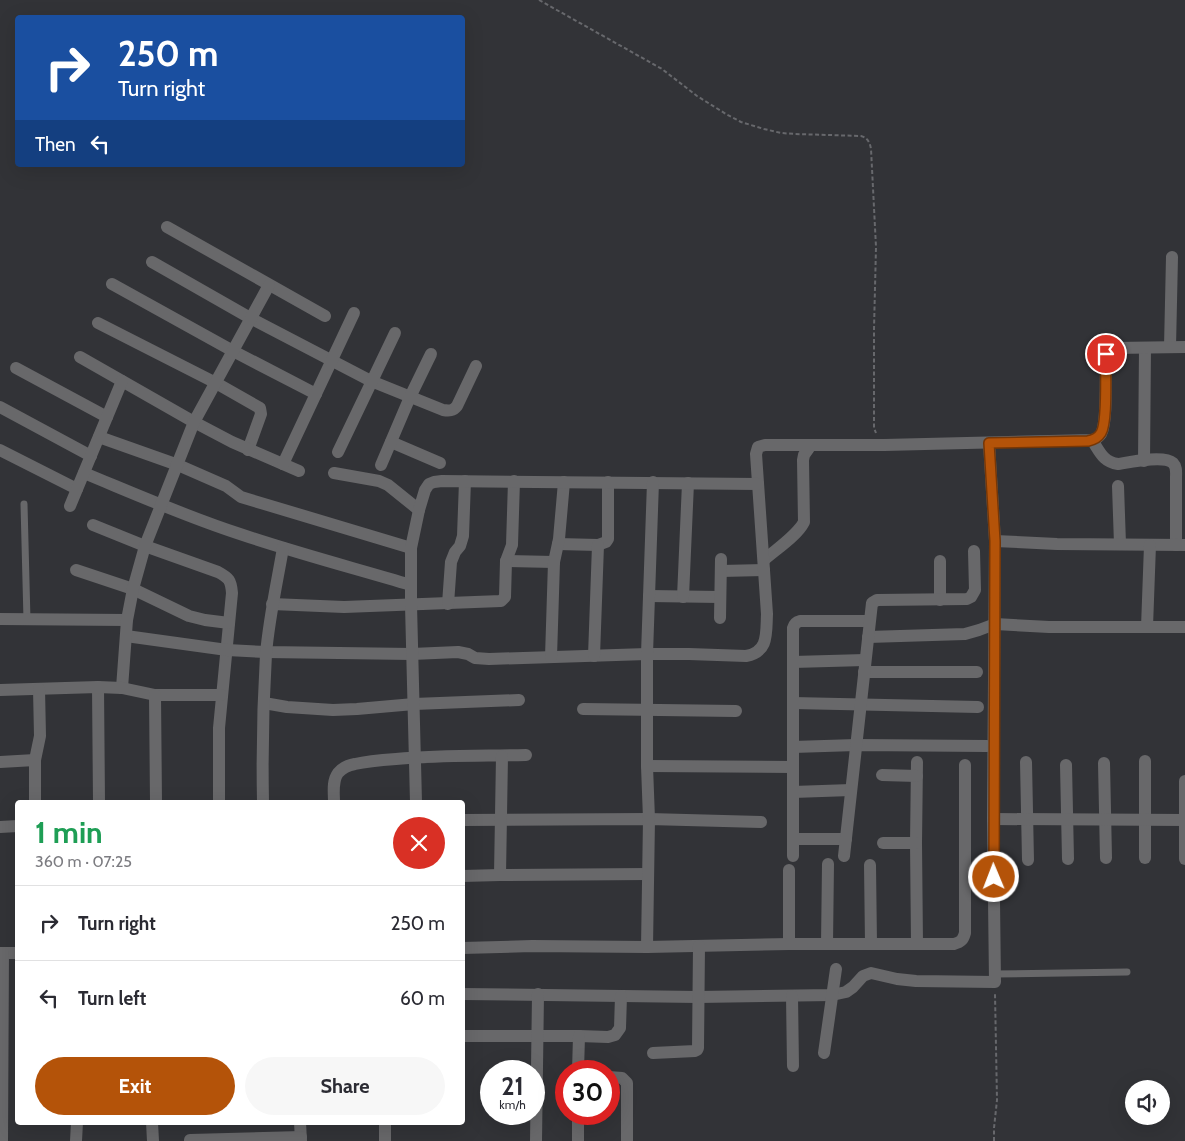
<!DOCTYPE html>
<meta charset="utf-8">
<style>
body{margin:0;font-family:Cabin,sans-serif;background:#f7f7f7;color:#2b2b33;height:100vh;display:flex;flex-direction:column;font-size:19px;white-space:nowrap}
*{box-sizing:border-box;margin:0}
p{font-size:16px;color:#7c7c81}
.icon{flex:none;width:28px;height:28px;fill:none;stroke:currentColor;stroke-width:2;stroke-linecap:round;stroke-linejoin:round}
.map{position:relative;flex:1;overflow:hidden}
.details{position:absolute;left:15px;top:800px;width:450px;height:325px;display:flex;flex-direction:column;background:#fff;border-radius:5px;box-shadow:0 5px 20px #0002}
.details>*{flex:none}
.hud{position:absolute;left:15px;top:15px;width:450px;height:152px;border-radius:5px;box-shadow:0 5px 20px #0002;background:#1a4fa0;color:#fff;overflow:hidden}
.buttons{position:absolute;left:1125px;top:1080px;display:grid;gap:10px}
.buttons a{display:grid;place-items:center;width:45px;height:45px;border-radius:50%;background:#fff;box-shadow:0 5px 20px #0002;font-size:25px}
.speed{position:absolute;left:480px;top:1060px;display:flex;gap:10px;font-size:25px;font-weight:700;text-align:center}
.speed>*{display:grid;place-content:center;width:65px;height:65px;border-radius:50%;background:#fff;box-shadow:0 5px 20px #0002;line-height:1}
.speed small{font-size:12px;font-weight:400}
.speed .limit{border:8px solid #d22;background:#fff;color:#111}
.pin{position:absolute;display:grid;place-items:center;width:42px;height:42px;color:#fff;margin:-21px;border:2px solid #fff;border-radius:50%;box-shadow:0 1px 5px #0007}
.me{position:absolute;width:55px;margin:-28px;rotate:359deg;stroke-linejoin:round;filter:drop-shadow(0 0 4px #0008)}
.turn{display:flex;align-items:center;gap:18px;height:105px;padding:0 20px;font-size:22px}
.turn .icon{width:65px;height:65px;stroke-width:2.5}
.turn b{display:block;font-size:35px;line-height:42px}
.then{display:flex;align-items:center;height:48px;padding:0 20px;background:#0003;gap:10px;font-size:19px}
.round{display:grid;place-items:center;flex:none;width:52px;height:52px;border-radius:26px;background:#f7f7f7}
.overview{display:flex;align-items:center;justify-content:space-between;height:85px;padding:0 20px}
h1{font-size:30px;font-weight:800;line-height:38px;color:#1e9e55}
.action{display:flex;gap:10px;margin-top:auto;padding:10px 20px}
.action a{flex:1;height:58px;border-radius:30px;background:#b45309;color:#fff;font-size:20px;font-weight:800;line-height:58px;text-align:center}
.action a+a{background:#f7f7f7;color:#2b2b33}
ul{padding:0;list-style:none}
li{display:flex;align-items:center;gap:15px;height:75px;padding:0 20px;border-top:1px solid #e1e1e2}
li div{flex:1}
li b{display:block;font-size:19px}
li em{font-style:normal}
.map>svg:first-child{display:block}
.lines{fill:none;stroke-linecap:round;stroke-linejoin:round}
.path{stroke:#67686c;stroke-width:2;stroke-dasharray:4 2.5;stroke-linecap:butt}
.service{stroke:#68686a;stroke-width:7}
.minor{stroke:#68686a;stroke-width:12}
.route-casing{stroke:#753606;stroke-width:12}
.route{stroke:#b45309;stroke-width:9}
</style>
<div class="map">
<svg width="1185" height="1141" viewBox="0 0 1185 1141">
<rect width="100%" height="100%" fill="#323337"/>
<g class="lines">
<!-- path -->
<g class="path">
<path d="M 539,0 L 662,69 L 697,96 L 726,114 L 741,122 L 764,129 L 781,133 L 795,134 L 861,136 C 868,138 870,143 871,149 L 876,247 L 874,329 L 874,428 L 876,433"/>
<polyline points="994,1141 994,1128 997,1100 995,994"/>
</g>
<!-- service -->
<g class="service">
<polyline points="24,504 27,620"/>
<polyline points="995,974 1127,972"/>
</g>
<!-- minor -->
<g class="minor">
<polyline points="167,227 325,316"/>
<path d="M 152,262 L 252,319 L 371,381 L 443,410 C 449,411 453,411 457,406 L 476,366"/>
<polyline points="112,284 233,351 316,394"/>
<polyline points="98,323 216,383 260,408 261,414 248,450"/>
<polyline points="1170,347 1172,257"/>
<polyline points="80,357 194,422 232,442 299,471"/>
<polyline points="16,368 107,417"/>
<polyline points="0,407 91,456"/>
<polyline points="99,437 178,465 226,486 241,497 411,548"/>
<path d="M 1092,440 C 1100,452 1103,462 1118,464 C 1130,462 1164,455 1173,463 C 1177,467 1176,473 1176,478 L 1176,545"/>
<polyline points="391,442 440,463"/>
<polyline points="0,450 77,489"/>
<polyline points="338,452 395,333"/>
<polyline points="1144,461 1145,348"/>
<polyline points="283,464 354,313"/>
<polyline points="381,465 410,397 431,354"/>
<path d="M 84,473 C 135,494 187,517 240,534 C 296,553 354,568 411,585"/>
<polyline points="334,473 379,481 388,485 419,510"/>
<polyline points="1118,486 1120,544"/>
<polyline points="70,506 122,381"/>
<path d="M 93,525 L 145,546 L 218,572 C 229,578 231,580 232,593 L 219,728 L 219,802"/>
<polyline points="995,541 1057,544 1185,545"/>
<polyline points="558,544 598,545 606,542 608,539 608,482"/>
<path d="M 764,560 C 775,550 797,536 804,522 L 803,460 L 804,455 L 811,445"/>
<polyline points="506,561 554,562"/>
<polyline points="940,561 940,600"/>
<polyline points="76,570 133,589 189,616 205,620 229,623"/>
<polyline points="721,571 764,570"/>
<polyline points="649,596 720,597"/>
<polyline points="683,597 688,483"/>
<polyline points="272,604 344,607 501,601 505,597 506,561 512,545 514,481"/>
<polyline points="448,604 451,562 455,552 460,546 463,536 465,481"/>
<polyline points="720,618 721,559"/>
<polyline points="0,619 127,620"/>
<polyline points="1147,627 1150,545"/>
<path d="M 126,636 L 227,650 L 266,652 L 412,654 L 458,652 L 468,654 L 475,658 L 489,659 L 647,654 L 689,654 L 746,656 C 769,652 766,633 767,614 L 756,454 L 758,447 L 765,445 L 884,445 L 1092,440 C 1096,439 1099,437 1101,434 C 1108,421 1105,371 1106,354 L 1109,350 L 1114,348 L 1185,347"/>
<polyline points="868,637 965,634 979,630 995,624 1049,627 1185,627"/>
<polyline points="594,656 598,545"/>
<polyline points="551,657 554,562 559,539 564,482"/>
<polyline points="793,662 865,660"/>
<polyline points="864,672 977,672"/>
<polyline points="98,687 99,802"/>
<polyline points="122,688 127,620 133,589 145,546 194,422 269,285"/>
<polyline points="0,690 98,687 122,688 155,695 221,695"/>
<polyline points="155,695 156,802"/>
<polyline points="264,703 287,707 333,710 357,709 414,704 519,700"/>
<polyline points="793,703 978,707"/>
<polyline points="583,709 736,711"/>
<polyline points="793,747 856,745 987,746"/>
<polyline points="1145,761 1145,858"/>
<polyline points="0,762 35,760"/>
<polyline points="917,762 916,843 917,944"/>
<polyline points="1026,762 1028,860"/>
<polyline points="1104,763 1106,858"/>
<polyline points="1066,765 1068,859"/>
<polyline points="647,766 793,767"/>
<polyline points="882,775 917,776"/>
<polyline points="793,792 851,790"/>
<polyline points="35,802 35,760 40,736 39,689"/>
<path d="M 263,802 C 262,753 263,703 266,654 C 269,618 277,583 283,548"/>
<path d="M 334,802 C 334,793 332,781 338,773 C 342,768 349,765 355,764 C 368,761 382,760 396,759 C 439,755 483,756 526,755"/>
<polyline points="416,802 411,605 411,548 419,510 425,490 429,484 434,482 442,481 758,484"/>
<polyline points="993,819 1185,820"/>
<polyline points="462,820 649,819 761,822"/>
<polyline points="0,827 18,826"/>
<polyline points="793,839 846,839"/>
<polyline points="883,843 916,843"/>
<path d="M 793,856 L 793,628 C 794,624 796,622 800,621 L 869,621"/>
<polyline points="844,856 872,603 877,600 967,599 971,597 975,590 974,551"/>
<polyline points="1185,859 1185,781"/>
<polyline points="870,865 871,944"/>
<polyline points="789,870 789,944"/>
<polyline points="500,875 502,756"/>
<polyline points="462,876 500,875 648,874"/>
<polyline points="827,944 828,864"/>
<polyline points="647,947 649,819 647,766 647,654 653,482"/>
<path d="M 462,948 L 532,946 L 647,947 L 789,944 L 954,944 C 961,942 963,940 965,933 L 965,765"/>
<polyline points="0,953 18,953"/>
<polyline points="462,994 698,997 832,995 846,992 853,987 863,976 871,973 897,979 916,981 995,982 993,819 995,541 989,443"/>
<polyline points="792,996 793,1066"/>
<polyline points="462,1036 579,1036 608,1037 615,1035 620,1028 621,996"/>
<polyline points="653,1053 695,1051 697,1050 698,1048 699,946"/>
<polyline points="824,1053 836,969"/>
<polyline points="578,1071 579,1036"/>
<polyline points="609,1077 622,1078 627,1083 627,1141"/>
<polyline points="578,1114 578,1141"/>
<polyline points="152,1122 153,1141"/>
<polyline points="300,1122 301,1141"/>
<polyline points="385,1122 385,1141"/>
<polyline points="190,1140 301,1137"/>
<polyline points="2,1141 3,953"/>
<polyline points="76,1141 77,1122"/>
<polyline points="536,1141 538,994"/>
</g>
</g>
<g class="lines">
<!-- route casing -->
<g class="route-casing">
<path id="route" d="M 994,877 L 995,541 L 989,443 L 1088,441 C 1093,440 1098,438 1101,433 C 1108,421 1105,371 1106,354"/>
</g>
<!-- route -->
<use href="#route" class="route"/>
</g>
</svg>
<div class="buttons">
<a><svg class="icon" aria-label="sound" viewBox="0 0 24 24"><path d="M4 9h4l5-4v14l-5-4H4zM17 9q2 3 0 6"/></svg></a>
</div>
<div class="speed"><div>21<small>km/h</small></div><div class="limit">30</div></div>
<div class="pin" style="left:1106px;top:354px;background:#d93025"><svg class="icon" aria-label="arrive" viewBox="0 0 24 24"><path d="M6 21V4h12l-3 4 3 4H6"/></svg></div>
<svg class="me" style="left:994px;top:877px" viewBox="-20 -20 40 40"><circle r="17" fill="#b45309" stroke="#fff" stroke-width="3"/><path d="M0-11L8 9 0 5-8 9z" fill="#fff"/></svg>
<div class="hud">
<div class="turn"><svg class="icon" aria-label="right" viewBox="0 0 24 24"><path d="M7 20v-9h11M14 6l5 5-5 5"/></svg><div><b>250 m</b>Turn right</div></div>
<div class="then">Then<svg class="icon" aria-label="left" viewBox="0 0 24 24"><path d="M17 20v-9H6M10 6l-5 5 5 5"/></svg></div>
</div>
<section class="details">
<div class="overview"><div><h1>1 min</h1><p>360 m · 07:25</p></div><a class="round" style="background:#d93025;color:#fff"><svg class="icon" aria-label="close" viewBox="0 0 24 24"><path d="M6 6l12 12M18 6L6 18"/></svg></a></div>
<ul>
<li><svg class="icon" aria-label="right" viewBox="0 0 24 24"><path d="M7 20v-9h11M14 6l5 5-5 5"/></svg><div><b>Turn right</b></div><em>250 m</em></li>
<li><svg class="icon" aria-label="left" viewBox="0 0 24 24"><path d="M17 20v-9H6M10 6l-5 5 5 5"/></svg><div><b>Turn left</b></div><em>60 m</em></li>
</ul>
<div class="action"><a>Exit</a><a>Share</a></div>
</section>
</div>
